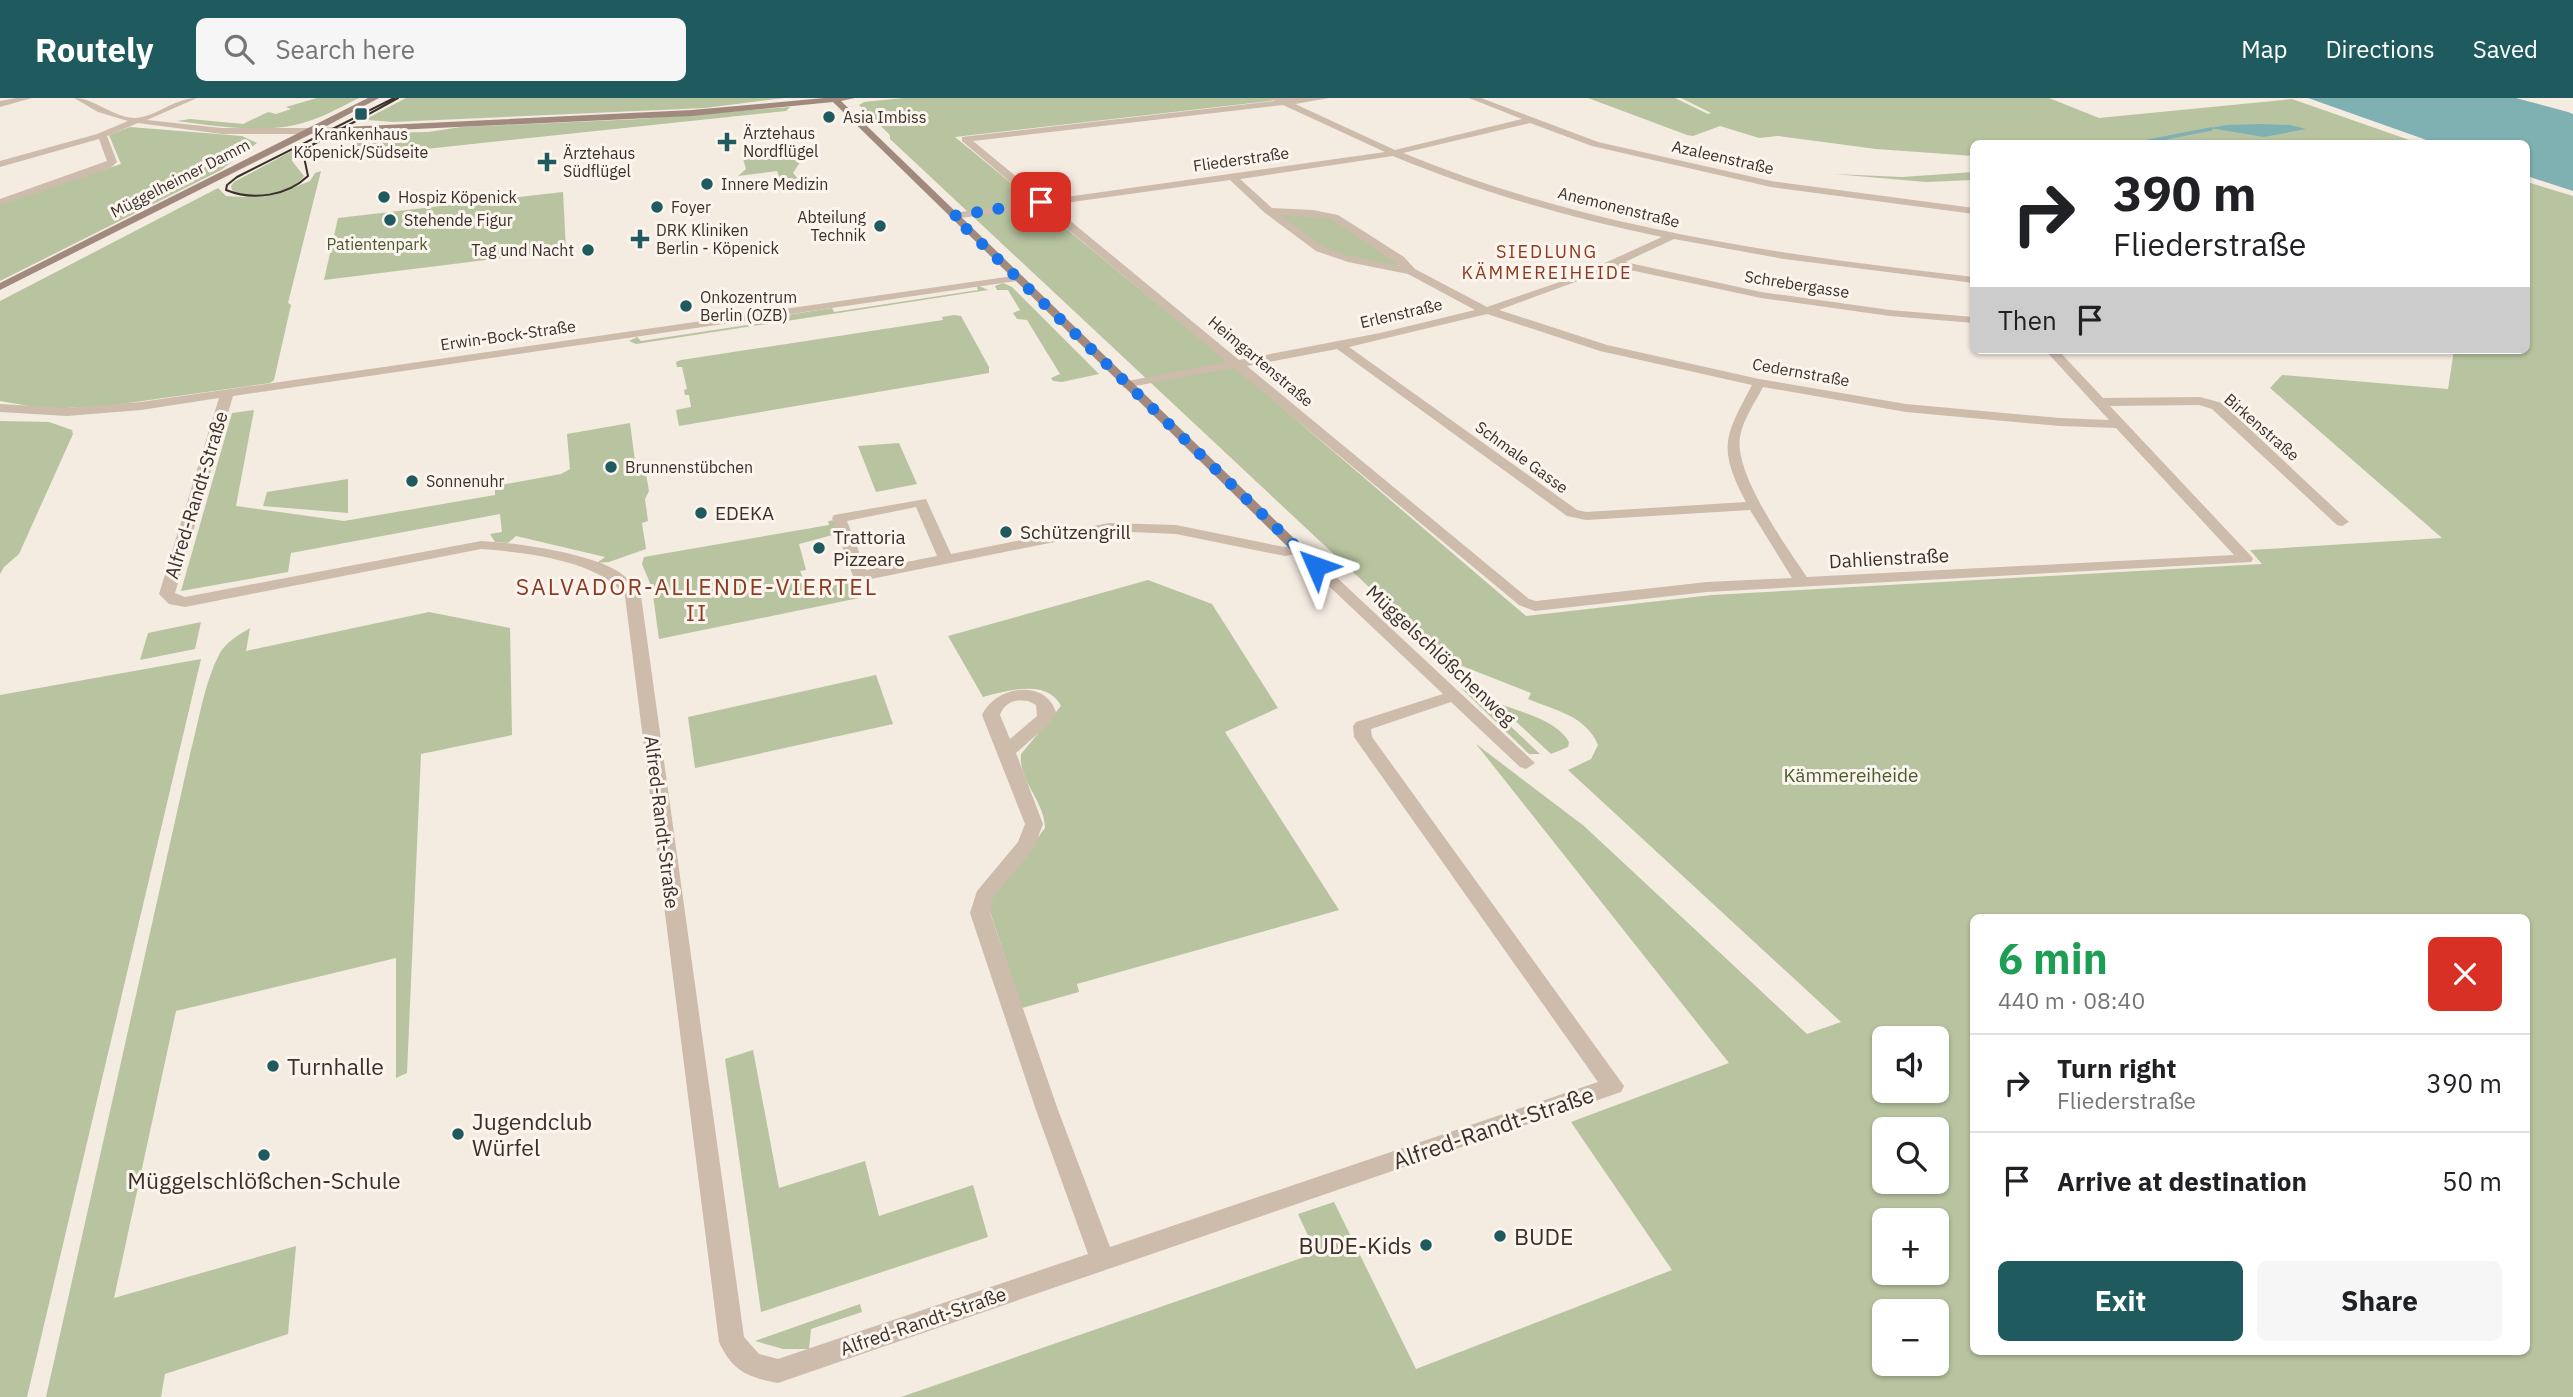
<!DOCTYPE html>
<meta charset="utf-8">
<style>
body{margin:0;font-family:"IBM Plex Sans",sans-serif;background:#f6f6f6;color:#202124;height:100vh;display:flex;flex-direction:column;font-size:26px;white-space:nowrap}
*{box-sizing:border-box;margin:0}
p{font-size:23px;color:#757577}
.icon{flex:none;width:38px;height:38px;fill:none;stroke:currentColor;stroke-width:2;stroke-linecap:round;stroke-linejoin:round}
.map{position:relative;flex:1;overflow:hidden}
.panel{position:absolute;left:1970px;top:816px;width:560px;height:441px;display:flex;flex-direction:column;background:#fff;border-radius:10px;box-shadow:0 2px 5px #0004}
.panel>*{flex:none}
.banner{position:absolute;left:1970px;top:42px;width:560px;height:214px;border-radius:10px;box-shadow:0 2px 5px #0004;background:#fff;color:#202124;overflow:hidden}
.tools{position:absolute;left:1872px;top:928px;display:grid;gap:14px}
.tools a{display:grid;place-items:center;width:77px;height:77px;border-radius:10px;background:#fff;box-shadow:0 2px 5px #0004;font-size:35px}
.pin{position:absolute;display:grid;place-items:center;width:60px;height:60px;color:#fff;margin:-30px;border-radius:14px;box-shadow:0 4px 10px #0006}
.me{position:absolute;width:77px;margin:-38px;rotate:313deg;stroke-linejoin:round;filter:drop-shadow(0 0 5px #0008)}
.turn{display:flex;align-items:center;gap:24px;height:147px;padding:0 28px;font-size:32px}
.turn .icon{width:91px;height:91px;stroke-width:2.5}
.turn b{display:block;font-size:49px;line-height:60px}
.then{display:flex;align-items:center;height:66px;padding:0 28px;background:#0003;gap:14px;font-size:26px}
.round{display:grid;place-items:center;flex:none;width:74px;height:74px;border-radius:10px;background:#f6f6f6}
.summary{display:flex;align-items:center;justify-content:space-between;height:119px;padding:0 28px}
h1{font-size:42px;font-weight:800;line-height:52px;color:#1e9e55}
.button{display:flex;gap:14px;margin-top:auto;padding:14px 28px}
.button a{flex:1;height:80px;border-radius:10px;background:#1f5a5e;color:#fff;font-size:28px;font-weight:800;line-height:80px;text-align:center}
.button a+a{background:#f6f6f6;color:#202124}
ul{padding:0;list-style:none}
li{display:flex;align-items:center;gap:21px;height:98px;padding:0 28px;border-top:2px solid #e0e0e0}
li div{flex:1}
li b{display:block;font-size:26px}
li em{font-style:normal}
header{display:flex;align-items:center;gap:42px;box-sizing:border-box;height:98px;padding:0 35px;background:#1f5a5e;color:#fff}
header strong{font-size:33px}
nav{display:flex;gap:38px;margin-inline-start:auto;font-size:24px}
.search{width:490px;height:63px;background:#f6f6f6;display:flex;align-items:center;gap:18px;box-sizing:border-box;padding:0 24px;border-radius:10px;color:#757577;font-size:26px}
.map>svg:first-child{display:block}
.green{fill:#b8c4a0;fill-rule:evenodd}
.water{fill:#7fb0b2}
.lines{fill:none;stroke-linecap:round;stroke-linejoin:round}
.stream{stroke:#7fb0b2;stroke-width:3.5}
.street{fill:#cdbbac;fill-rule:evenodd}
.secondary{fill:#a18a7d;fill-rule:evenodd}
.tram{stroke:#3b302b;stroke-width:2}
.route{stroke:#1a73e8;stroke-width:12;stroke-dasharray:0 21.6}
.poi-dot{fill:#1f5a5e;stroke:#fbf5ee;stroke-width:2.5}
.labels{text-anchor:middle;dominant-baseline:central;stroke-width:6;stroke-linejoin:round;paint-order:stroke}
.far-poi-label{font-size:16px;fill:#3b302b;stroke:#fbf5ee;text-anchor:start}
.far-street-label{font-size:16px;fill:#3b302b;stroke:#fbf5ee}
.far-park-label{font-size:16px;fill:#4a5a2e;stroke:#fbf5ee}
.far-neighbourhood-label{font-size:18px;letter-spacing:2px;fill:#8c3b22;stroke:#fbf5ee}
.street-label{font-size:19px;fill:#3b302b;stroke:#fbf5ee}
.poi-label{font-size:19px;fill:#3b302b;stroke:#fbf5ee;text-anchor:start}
.park-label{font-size:19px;fill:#4a5a2e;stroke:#fbf5ee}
.quarter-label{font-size:23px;letter-spacing:2px;fill:#8c3b22;stroke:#fbf5ee}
.near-poi-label{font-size:23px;fill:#3b302b;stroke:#fbf5ee;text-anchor:start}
.near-street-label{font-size:23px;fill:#3b302b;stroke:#fbf5ee}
</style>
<header>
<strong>Routely</strong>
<div class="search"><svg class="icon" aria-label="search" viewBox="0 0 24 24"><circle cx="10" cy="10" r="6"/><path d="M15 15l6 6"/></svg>Search here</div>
<nav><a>Map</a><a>Directions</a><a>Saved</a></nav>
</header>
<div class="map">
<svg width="2573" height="1299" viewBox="0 0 2573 1299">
<rect width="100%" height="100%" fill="#f4ebe1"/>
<!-- green -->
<g class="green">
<path d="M 317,0 L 359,0 C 339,10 318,22 295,27 C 258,35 214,28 177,23 L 190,21 L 243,26 L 268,14 L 276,16 L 291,11 L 286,9 Z"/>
<polygon points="406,0 784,0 705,10 393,24 368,22 368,20"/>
<path d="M 903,0 L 1295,0 L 955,39 L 1238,272 L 1526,518 L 1712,497 L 2262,466 L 2250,452 L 2442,440 L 2270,290 L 2282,277 L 2448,291 L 2454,252 L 2527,252 L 2527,84 L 2573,98 L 2573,1299 L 901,1299 L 1316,1155 L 1298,1116 L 1334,1104 L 1416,1271 L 1672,1172 L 1571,1024 L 1729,965 L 1476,646 L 1584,728 L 1807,936 L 1841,924 L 1568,672 L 1591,661 L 1598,647 C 1587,618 1554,612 1528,601 L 1531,595 L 1447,562 L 890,41 L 890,37 L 859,7 L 864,4 ZM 1974,819 L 2527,819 L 2527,1253 L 1974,1253 ZM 1885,940 L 1937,940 L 1937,992 L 1885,992 ZM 1885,1031 L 1937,1031 L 1937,1083 L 1885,1083 ZM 1885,1122 L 1937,1122 L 1937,1174 L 1885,1174 ZM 1885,1213 L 1937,1213 L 1937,1265 L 1885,1265 Z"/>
<polygon points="1588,0 1675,0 1708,16 1711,15 1681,0 2049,0 2099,20 2292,1 2418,45 1974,46 1974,58 1876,51 1778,38 1759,40 1720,28 1693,38 1687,37"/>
<polygon points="790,9 786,13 350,59 354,36 363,35 428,34 461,29 640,21"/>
<polygon points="130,29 242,38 257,45 221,72 0,183 0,105 121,66 109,37"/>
<path d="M 292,53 L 296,53 L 292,63 L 304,78 C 293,95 249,103 232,92 L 231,88 L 234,84 Z"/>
<polygon points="776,53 801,56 802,61 793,75 806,90 788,93 778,90 754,92 753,89 782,86 777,73 738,78 746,71 742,57"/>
<polygon points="321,73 288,205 291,207 274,282 270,285 107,308 46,311 0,303 0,203 218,90 226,98 242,99 283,94 310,83 315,75"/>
<polygon points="1974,74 1974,82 1926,84 1834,76 1902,79"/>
<polygon points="563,94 566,152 324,182 338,120"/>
<path d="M 1279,116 L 1329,119 L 1400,167 C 1383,172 1342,158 1325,151 C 1309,144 1294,130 1280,120 Z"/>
<polygon points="1003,185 1012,189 1099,276 1062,284 1053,283 1051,280 1060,276 1027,222 1017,221 1013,215 1020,212 1008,192 997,192 995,188"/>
<polygon points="979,188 988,192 636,246 629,243 637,239 641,243 788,221 787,217 832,210 834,214 978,192 977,189"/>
<polygon points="954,217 961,218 989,269 989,275 679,328 676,312 691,309 689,297 685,297 684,292 687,291 682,269 677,269 676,264 681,262 943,222 942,219"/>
<polygon points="254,312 236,408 344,423 495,397 495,388 561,376 570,371 567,336 630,325 635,363 644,365 649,393 645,401 648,423 642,425 646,451 609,464 597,465 605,459 516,438 508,445 495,444 490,436 502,434 500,416 291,455 288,474 181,493 232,315"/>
<polygon points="0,323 49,324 72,332 73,336 19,456 4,469 0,476"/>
<polygon points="899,345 917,386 876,394 858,348"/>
<polygon points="348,381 348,415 263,408 267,394"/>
<polygon points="836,422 840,435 799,446 806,472 800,473 808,491 806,493 856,483 859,500 659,541 652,490 642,466 644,459 829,427 828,423"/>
<path d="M 1148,482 L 1212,506 L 1278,610 L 1225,634 L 1339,812 L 1077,886 L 1079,894 L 1022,910 L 989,811 L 992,800 L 1045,730 C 1045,704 1018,682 1021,656 L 1061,608 C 1047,580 1007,593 983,599 L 948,538 Z"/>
<path d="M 429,514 L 510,530 L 512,637 L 421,656 L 407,975 L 396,980 L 396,860 L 176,913 L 114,1200 L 296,1148 L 288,1236 L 165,1276 L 161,1299 L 46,1299 L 190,656 C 199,623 204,585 220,555 C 226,544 239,537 250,530 L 246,553 Z"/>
<polygon points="201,524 195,551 140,562 148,535"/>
<polygon points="201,561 27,1299 0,1299 0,597"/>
<polygon points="876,577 893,626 695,670 688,619"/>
<polygon points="1461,590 1475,595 1540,656 1529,656"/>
<path d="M 1495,604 C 1519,614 1556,621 1569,644 L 1568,649 L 1551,656 Z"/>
<polygon points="753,952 779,1090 865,1063 879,1118 973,1087 988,1139 761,1214 725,961"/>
<polygon points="860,1206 862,1214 811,1231 809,1251 783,1251 755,1243"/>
</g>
<!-- water -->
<g class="water">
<polygon points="2308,0 2516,0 2568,14 2573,16 2573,93 2527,78 2527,46 2435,45"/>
<polygon points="2261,26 2290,27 2306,31 2264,39 2210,30 2227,27"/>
</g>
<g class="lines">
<!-- stream -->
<polyline class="stream" points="2134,46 2211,31"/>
<!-- street -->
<g class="street">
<polygon points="16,0 32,0 0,9 0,3"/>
<path d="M 74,0 C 95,0 113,20 136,20 C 155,19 175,0 197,0 L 147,22 L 222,30 L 309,30 L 313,33 L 309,36 L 222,36 L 138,25 L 107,38 L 117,64 L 109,71 L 0,107 L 0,101 L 107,63 L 99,41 L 0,69 L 0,63 L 97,36 L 128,23 L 98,14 Z"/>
<path d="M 1271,0 L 1329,0 L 1295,6 L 1395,52 L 1522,21 L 1469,0 L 1481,0 L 1598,44 L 1771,83 L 1974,110 L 1974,116 L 1771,89 L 1592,48 L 1530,25 L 1403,55 C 1585,130 1780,157 1974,179 L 1974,185 L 1784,161 L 1674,141 L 1625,164 L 1761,194 L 1890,212 L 1974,219 L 1974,225 L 1890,218 L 1761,200 L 1616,169 L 1499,212 L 1607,247 L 1759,281 L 1906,306 L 2060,320 L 2109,322 L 2045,252 L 2058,252 L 2103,300 L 2200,299 L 2222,305 L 2349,424 L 2342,428 L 2337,427 L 2212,311 L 2199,307 L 2110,308 L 2251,458 L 2253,461 L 2251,464 L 1707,494 L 1535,513 L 1519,507 L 1234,270 L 1124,290 L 1122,287 L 1128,283 L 1227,264 L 1041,109 L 953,121 L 948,118 L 953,115 L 1034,104 L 962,43 L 962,39 L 1275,3 ZM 1283,7 L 1385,54 L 1045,102 L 973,43 ZM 1393,58 C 1479,94 1570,120 1662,139 L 1574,179 L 1487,209 L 1415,171 L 1404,159 L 1338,117 L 1313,112 L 1272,110 L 1240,81 ZM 1230,82 L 1265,115 L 1316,153 L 1348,164 L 1408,176 L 1475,212 L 1380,235 L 1239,262 L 1051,107 ZM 1280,117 L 1331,121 L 1400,168 L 1350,158 L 1324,149 ZM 1487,216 L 1600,253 L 1752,287 C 1725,338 1717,350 1746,404 L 1586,414 L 1577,412 L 1349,249 ZM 1337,251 L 1567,418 L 1586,422 L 1750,412 L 1792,480 L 1707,484 L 1536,503 L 1529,501 L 1247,268 ZM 1763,289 L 1906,314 L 2060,328 L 2116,330 L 2234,457 L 1807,479 C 1786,448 1734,376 1740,339 C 1743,321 1755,305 1763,289 Z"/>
<path d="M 1019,177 L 1023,178 L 1023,182 L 233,298 L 175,495 L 185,499 L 481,443 C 517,445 589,455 619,474 C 628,480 635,489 641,498 L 744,1239 L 759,1256 L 778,1261 L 1088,1156 L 1036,1012 L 970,815 L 977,793 L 1018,744 L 1025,726 L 982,617 C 995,588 1045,580 1056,614 L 1051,624 L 1016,655 L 1043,726 L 1033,752 L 993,799 L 990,815 L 1058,1012 L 1110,1149 L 1598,984 L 1354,639 L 1353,628 L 1356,624 L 1443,596 L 1295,456 L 1285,458 L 1176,436 L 1109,433 L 861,483 L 853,478 L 832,420 L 834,417 L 926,401 L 951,456 L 1109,425 L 1176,427 L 1284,449 L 1302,447 L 1535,665 L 1526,671 L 1520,669 L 1451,604 L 1371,631 L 1372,639 L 1624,988 L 1621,994 L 778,1285 C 748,1279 733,1274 719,1244 L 625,498 C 600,462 522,454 481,451 L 185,509 L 169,506 L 159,496 L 219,300 L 141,312 L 67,318 L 0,314 L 0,306 L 67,310 L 141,304 ZM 916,409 L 937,458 L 866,472 L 847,423 ZM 1028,603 L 1036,607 L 1037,618 L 1010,641 L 1000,617 C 1005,604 1015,601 1028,603 Z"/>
</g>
<!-- secondary -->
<polygon class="secondary" points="368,0 379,0 323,30 692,12 824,0 855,0 841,3 1304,450 1302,453 1292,453 833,4 692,18 311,36 0,192 0,185"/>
<!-- tram -->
<path class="tram" d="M 394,0 L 237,79 L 227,87 L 226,92 C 253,103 287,98 308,78 L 304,59 L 312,47 L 398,0"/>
</g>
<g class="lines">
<!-- route -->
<polyline class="route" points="1041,104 953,118 1316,468"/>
</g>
<!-- markers -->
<g class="poi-dot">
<rect x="354" y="9" width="14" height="14" rx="3.5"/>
<circle cx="829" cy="19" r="7"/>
<path d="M723.5 33.5h7v7h7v7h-7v7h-7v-7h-7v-7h7z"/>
<path d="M543.5 53.5h7v7h7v7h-7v7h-7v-7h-7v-7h7z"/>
<circle cx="707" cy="86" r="7"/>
<circle cx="384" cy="99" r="7"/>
<circle cx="657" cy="109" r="7"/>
<circle cx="390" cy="122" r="7"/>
<circle cx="880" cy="128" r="7"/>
<path d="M636.5 130.5h7v7h7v7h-7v7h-7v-7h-7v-7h7z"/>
<circle cx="588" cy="152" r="7"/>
<circle cx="686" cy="208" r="7"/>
<circle cx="611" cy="369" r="7"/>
<circle cx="412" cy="383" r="7"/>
<circle cx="701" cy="415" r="7"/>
<circle cx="1006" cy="434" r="7"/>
<circle cx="819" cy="450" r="7"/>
<circle cx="273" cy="968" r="7"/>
<circle cx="458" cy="1036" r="7"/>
<circle cx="264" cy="1057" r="7"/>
<circle cx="1500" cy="1138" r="7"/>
<circle cx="1426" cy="1147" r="7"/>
</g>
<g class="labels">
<!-- far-poi labels -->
<g class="far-poi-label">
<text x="843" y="19">Asia Imbiss</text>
<text x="743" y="35">Ärztehaus<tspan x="743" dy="18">Nordflügel</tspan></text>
<text x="361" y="36" text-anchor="middle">Krankenhaus<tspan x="361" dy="18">Köpenick/Südseite</tspan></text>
<text x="563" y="55">Ärztehaus<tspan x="563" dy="18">Südflügel</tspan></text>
<text x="721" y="86">Innere Medizin</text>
<text x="398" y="99">Hospiz Köpenick</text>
<text x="671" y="109">Foyer</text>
<text x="866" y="119" text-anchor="end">Abteilung<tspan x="866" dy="18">Technik</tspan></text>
<text x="404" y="122">Stehende Figur</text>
<text x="656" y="132">DRK Kliniken<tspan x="656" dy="18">Berlin - Köpenick</tspan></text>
<text x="574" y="152" text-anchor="end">Tag und Nacht</text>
<text x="700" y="199">Onkozentrum<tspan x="700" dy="18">Berlin (OZB)</tspan></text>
<text x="625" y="369">Brunnenstübchen</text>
<text x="426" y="383">Sonnenuhr</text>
</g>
<!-- far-street labels -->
<g class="far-street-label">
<text transform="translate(1723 59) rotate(13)">Azaleenstraße</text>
<text transform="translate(1241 61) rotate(-8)">Fliederstraße</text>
<text transform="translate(180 80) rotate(-27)">Müggelheimer Damm</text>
<text transform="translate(1619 109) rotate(14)">Anemonenstraße</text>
<text transform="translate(1797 186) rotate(9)">Schrebergasse</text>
<text transform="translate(1401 215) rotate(-13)">Erlenstraße</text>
<text transform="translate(508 237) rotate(-8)">Erwin-Bock-Straße</text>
<text transform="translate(1261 263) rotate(40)">Heimgartenstraße</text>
<text transform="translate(1801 274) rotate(10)">Cedernstraße</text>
<text transform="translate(2262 329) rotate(41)">Birkenstraße</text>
<text transform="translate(1522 359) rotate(36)">Schmale Gasse</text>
</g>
<!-- far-park labels -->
<g class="far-park-label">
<text x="377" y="146">Patientenpark</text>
</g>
<!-- far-neighbourhood labels -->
<g class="far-neighbourhood-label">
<text x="1547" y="153">SIEDLUNG<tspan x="1547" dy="21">KÄMMEREIHEIDE</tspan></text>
</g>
<!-- street labels -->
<g class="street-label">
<text transform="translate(196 397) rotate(-73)">Alfred-Randt-Straße</text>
<text transform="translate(1889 460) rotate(-3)">Dahlienstraße</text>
<text transform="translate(1441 557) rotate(43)">Müggelschlößchenweg</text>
<text transform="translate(662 724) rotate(83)">Alfred-Randt-Straße</text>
<text transform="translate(923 1223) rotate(-19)">Alfred-Randt-Straße</text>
</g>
<!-- poi labels -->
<g class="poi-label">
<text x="715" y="415">EDEKA</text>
<text x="1020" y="434">Schützengrill</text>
<text x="833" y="439">Trattoria<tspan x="833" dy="22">Pizzeare</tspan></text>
</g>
<!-- park labels -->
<g class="park-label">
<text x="1851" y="677">Kämmereiheide</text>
</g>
<!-- quarter labels -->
<g class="quarter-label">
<text x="697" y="488">SALVADOR-ALLENDE-VIERTEL<tspan x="697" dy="26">II</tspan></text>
</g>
<!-- near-poi labels -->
<g class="near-poi-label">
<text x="287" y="968">Turnhalle</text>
<text x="472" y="1023">Jugendclub<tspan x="472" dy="26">Würfel</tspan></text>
<text x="264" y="1082" text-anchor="middle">Müggelschlößchen-Schule</text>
<text x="1514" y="1138">BUDE</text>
<text x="1412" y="1147" text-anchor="end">BUDE-Kids</text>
</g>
<!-- near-street labels -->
<g class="near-street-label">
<text transform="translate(1493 1029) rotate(-19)">Alfred-Randt-Straße</text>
</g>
</g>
</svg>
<div class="tools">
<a><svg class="icon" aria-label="sound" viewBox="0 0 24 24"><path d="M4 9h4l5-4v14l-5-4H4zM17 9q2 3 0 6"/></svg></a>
<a><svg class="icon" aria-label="search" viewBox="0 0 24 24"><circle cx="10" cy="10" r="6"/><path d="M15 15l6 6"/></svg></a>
<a>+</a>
<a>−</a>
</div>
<div class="pin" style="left:1041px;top:104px;background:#d93025"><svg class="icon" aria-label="arrive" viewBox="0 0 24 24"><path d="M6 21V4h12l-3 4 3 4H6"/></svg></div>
<svg class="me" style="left:1316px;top:468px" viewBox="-20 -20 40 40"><path d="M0-17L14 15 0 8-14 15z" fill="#1a73e8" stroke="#fff" stroke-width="4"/></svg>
<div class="banner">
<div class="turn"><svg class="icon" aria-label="right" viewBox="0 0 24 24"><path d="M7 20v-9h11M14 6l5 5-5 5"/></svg><div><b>390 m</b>Fliederstraße</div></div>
<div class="then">Then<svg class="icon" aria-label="arrive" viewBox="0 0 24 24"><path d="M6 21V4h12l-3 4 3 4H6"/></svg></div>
</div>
<section class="panel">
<div class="summary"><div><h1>6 min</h1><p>440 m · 08:40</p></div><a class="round" style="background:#d93025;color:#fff"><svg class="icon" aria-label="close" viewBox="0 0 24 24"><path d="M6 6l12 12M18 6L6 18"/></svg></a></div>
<ul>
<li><svg class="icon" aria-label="right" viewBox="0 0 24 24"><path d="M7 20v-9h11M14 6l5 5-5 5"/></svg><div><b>Turn right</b><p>Fliederstraße</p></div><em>390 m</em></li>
<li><svg class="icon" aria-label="arrive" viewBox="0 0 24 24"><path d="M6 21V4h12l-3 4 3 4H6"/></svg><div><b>Arrive at destination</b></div><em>50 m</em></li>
</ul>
<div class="button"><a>Exit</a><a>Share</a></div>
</section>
</div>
